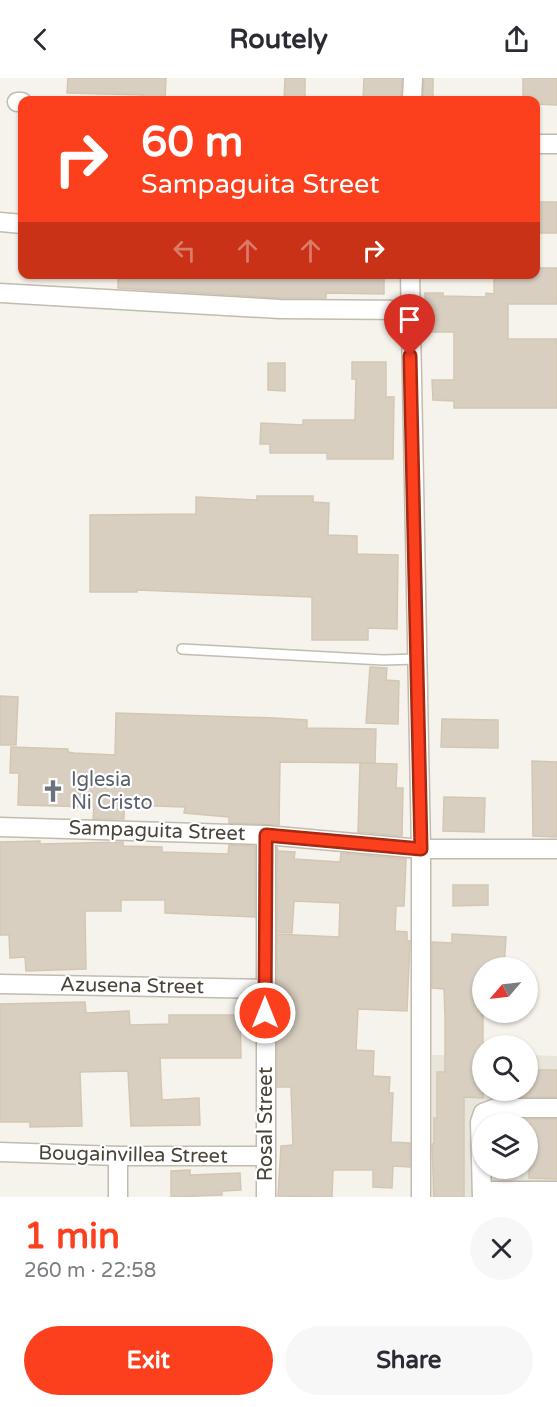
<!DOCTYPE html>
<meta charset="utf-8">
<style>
body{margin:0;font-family:"Varela Round",sans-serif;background:#f7f7f7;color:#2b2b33;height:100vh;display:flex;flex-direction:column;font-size:22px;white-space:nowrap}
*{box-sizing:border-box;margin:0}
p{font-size:20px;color:#7c7c81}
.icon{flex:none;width:33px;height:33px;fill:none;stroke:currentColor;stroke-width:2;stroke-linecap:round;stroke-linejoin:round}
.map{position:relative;height:1119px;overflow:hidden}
.details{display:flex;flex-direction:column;background:#fff;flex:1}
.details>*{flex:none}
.guide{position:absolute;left:18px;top:18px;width:522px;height:183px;border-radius:12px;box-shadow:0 2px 4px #0004;background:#fc3f1d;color:#fff;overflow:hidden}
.needle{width:39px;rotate:242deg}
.tools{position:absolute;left:472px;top:879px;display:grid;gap:12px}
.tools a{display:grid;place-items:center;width:66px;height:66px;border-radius:50%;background:#fff;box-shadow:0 2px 4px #0004;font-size:30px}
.pin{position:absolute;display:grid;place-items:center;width:51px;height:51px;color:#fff;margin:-62px -26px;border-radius:50% 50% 50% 0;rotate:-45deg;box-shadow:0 0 6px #0007}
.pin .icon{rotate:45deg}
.me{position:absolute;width:66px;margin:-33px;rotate:0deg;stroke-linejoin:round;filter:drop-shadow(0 0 4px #0008)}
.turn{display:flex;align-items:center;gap:21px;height:126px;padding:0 24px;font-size:27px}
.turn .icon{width:78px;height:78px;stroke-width:2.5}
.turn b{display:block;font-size:42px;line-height:51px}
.lanes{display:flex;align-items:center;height:57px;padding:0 24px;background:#0003;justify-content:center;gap:30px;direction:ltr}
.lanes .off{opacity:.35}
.round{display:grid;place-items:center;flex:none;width:63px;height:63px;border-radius:32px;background:#f7f7f7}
.summary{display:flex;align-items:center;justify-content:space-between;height:102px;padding:0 24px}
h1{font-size:36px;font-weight:700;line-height:45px;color:#fc3f1d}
.action{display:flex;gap:12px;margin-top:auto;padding:12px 24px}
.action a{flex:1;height:69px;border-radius:36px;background:#fc3f1d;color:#fff;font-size:24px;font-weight:700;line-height:69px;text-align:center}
.action a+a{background:#f7f7f7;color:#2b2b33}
header{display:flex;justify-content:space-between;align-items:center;height:78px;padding:0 24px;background:#fff;font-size:27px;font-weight:700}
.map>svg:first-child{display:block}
.residential{fill:#eae5da;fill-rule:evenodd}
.building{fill:#d8cfc1;stroke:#d3c7b4;stroke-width:1.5}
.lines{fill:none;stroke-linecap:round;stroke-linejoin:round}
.lane-casing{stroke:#c2bbae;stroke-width:12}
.street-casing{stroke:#c2bbae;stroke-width:21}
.lane{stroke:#fff;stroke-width:9}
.street{stroke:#fff;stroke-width:18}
.route-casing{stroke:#a42913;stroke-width:15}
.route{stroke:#fc3f1d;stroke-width:10}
.labels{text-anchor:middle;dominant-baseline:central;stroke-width:4.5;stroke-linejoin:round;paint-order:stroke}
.worship-label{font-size:20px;fill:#5b616d;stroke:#fff;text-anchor:start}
.street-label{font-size:20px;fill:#4b4439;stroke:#fff}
</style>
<header><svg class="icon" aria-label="back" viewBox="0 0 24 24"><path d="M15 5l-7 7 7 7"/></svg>Routely<svg class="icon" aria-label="share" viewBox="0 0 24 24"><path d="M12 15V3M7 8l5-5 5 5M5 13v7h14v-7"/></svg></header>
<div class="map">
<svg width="557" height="1119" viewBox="0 0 557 1119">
<rect width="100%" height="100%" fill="#f6f3ec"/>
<!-- residential -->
<path class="residential" d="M 432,977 L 483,977 L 483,1012 L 528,1012 L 528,977 L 557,978 L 557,1119 L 432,1119 ZM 483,1046 L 528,1046 L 528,1090 L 483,1090 Z"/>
<!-- building -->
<g class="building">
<polygon points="68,0 166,0 165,21 143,19 143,17 67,15"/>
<polygon points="285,0 305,0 305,22 284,22"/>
<polygon points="364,0 402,0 401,22 363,22"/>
<polygon points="424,0 433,0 433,22 423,22"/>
<polygon points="523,0 557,0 557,27 536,26 536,22 523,22"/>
<rect x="536" y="124" width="21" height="31"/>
<polygon points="536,190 557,190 557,226 508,226 508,261 557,261 557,330 454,330 454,323 433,322 432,302 454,302 454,254 425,254 425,215 443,215 443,218 486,219 486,215 494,216 494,196 536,196"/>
<polygon points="118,196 384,196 384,216 326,215 326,220 280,220 118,210"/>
<polygon points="352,284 386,284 386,319 394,319 393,381 327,381 327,375 270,375 270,366 260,366 261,345 303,347 303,342 355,342 356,301 352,301"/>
<polygon points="268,285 285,285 285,313 268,312"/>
<polygon points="257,418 313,418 313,424 329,425 328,457 357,458 357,476 398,477 397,551 368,550 368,562 312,562 312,519 137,512 137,514 90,514 90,437 196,436 196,419 257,422"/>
<polygon points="370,589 387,590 386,602 399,603 398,646 366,645"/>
<polygon points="0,618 18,619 16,667 0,667"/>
<polygon points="116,635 274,640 307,642 307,650 376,651 375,685 280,684 279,747 229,745 229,739 184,735 185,729 124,727 124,741 93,741 94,729 18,727 19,695 10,695 11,669 68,671 68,674 74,675 115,677"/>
<polygon points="442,641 498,642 498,670 441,669"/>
<polygon points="532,683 557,684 557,759 533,758"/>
<polygon points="360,685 397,686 396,710 403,710 402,758 358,754"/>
<polygon points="444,719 485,720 484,754 443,753"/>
<polygon points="40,763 40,766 123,764 123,768 162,769 162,774 228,776 229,767 255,768 255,839 165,835 165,822 121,822 121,833 85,833 86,891 26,893 25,879 10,880 9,857 0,857 0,764"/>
<polygon points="277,769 278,773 295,774 294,781 340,784 341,775 406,781 404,828 396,828 395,853 407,854 407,863 410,863 407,933 358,931 356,972 374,973 373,998 390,999 389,1015 393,1015 391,1064 410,1065 410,1089 393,1088 392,1110 373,1109 373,1092 333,1092 332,1119 278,1118 281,1068 293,1067 291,1009 277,1009 277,856 339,859 340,825 294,823 292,855 277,854"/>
<polygon points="453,807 488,807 488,827 453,828"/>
<polygon points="452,856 506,859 504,890 483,890 483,1020 464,1019 464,1119 434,1119 432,1066 434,1066 434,1040 437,1040 437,994 445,994 445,939 444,911 432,910 432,864 452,865"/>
<polygon points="85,924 86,935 129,933 130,947 169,946 169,937 240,937 241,980 160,980 162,1022 199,1020 200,1047 131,1048 128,993 80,994 82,1048 30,1049 30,1044 0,1044 0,926"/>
<polygon points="528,992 557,992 557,1019 504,1019 504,1012 528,1012"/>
<polygon points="502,1041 557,1041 557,1101 529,1100 530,1046 502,1046"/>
<polygon points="190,1092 190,1097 240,1095 241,1112 222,1113 222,1117 171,1119 171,1093"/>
</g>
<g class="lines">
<!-- lane casing -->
<g class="lane-casing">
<polyline id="lane" points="182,571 383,582 417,581"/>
</g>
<!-- street casing -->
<g class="street-casing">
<g id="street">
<polyline points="412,22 413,0"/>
<polyline points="17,24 22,24"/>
<polyline points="536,66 557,66"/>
<polyline points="0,144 22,146"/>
<polyline points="410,196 421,771 421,1119"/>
<polyline points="0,215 280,231 408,232"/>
<polyline points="0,749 266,757 421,771 557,771"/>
<polyline points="0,906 265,911"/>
<polyline points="0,1074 118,1078 266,1078"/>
<polyline points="118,1078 118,1119"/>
<polyline points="482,1113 557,1113"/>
<polyline points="266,1119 266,757"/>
<polyline points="482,1119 480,1044 483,1035 496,1030 557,1030"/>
</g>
</g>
<!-- lane -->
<use href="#lane" class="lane"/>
<!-- street -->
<use href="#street" class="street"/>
</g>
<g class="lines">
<!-- route casing -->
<g class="route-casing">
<polyline id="route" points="265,935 266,757 421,771 410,278"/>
</g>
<!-- route -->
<use href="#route" class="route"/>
</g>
<!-- icons -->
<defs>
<g id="church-bare" transform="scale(1.8)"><path d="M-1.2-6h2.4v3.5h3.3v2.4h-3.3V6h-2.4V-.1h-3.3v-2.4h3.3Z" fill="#6b7280" stroke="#fff" stroke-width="2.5" paint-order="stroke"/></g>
</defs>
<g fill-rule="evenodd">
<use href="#church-bare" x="53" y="713"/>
</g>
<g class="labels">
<!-- worship labels -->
<g class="worship-label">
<text x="71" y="702">Iglesia<tspan x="71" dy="23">Ni Cristo</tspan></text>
</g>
<!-- street labels -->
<g class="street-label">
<text transform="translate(157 753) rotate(2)">Sampaguita Street</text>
<text transform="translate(132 908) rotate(1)">Azusena Street</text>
<text transform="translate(266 1046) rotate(-90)">Rosal Street</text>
<text transform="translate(133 1077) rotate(1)">Bougainvillea Street</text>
</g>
</g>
</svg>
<div class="tools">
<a><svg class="needle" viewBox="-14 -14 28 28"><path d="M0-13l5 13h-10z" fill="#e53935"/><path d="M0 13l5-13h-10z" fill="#7c7c81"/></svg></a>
<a><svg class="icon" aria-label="search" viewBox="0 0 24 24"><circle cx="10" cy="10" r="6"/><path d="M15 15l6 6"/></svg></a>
<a><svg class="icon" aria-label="layers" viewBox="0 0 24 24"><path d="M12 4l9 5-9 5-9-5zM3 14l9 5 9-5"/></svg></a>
</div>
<div class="pin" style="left:410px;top:278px;background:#d93025"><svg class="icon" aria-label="arrive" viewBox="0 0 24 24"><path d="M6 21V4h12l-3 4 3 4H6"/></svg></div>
<svg class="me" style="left:265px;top:935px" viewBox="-20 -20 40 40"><circle r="17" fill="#fc3f1d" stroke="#fff" stroke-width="3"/><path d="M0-11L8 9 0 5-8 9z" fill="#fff"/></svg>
<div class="guide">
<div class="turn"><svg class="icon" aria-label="right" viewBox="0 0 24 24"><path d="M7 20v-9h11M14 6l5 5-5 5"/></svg><div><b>60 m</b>Sampaguita Street</div></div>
<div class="lanes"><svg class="icon off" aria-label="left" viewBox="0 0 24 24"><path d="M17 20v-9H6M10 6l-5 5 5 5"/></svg><svg class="icon off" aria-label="ahead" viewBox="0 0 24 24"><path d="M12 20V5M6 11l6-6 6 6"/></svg><svg class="icon off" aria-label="ahead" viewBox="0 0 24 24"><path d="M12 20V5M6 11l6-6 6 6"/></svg><svg class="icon" aria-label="right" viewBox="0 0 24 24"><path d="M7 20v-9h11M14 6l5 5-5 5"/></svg></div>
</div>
</div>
<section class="details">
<div class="summary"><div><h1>1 min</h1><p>260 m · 22:58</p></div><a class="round"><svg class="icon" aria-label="close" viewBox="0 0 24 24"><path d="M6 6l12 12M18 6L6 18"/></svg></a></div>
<div class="action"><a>Exit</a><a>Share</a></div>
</section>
